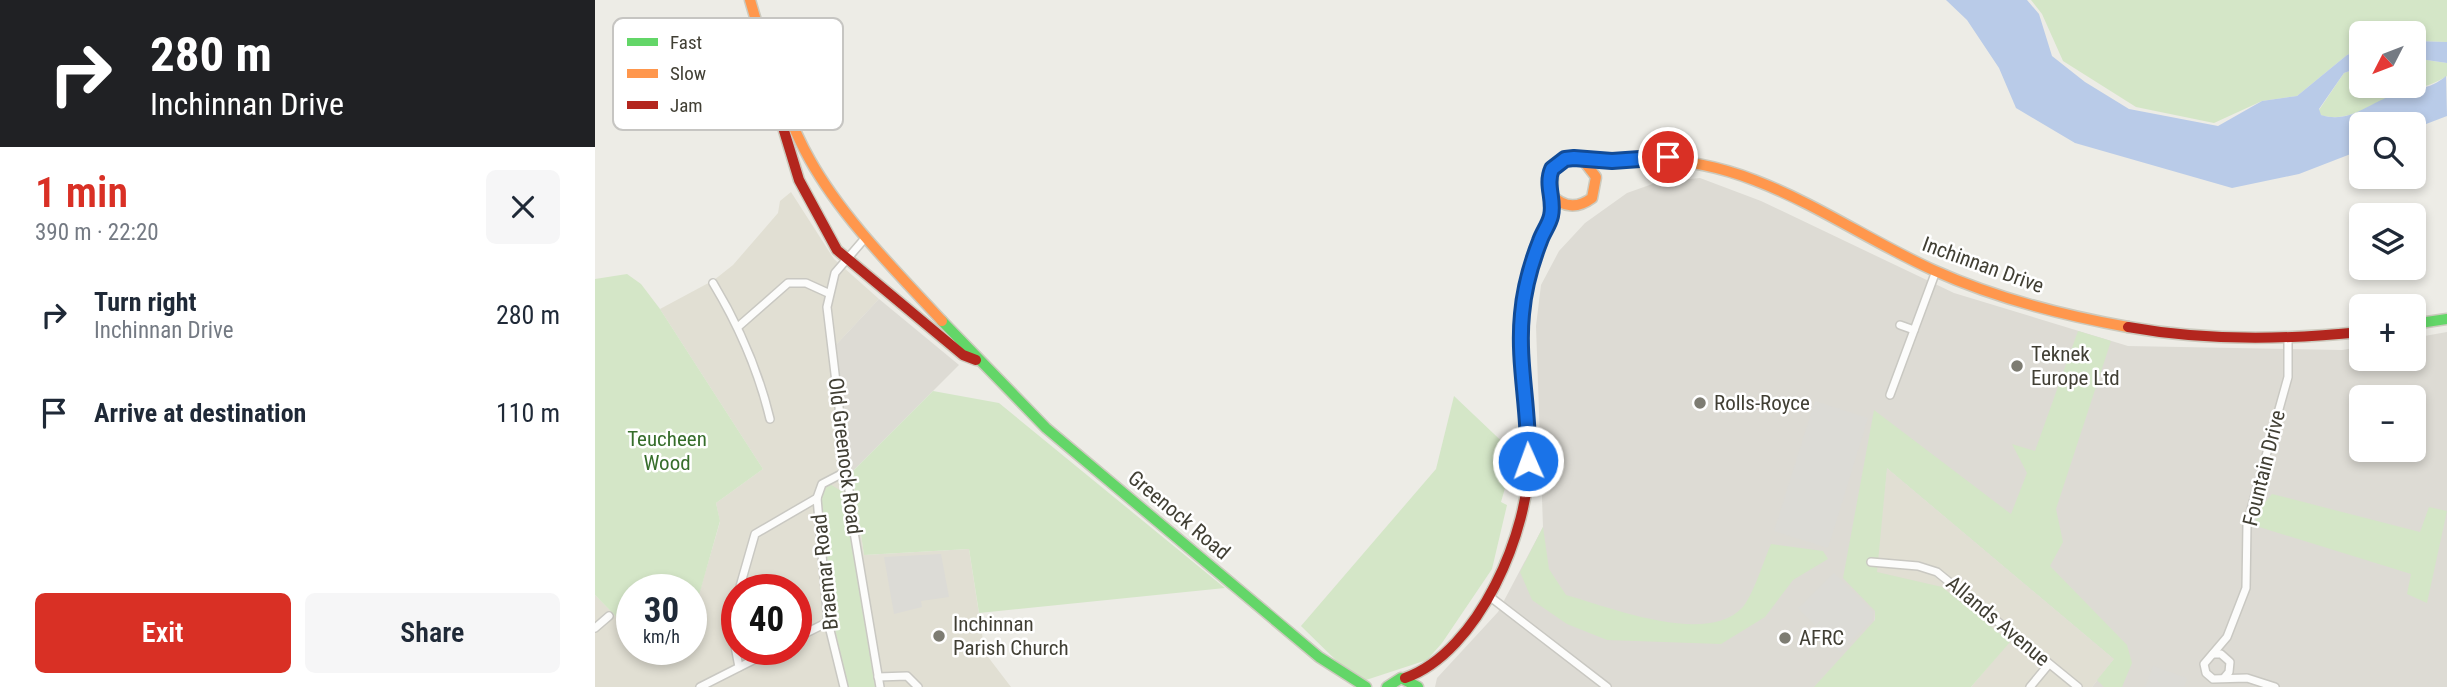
<!DOCTYPE html>
<meta charset="utf-8">
<style>
body{margin:0;font-family:"Roboto Condensed",sans-serif;background:#f6f6f7;color:#1f2937;height:100vh;display:flex;flex-direction:column;font-size:26px;white-space:nowrap}
*{box-sizing:border-box;margin:0}
p{font-size:23px;color:#747a83}
.icon{flex:none;width:38px;height:38px;fill:none;stroke:currentColor;stroke-width:2;stroke-linecap:round;stroke-linejoin:round}
.map{position:relative;flex:1;overflow:hidden}
.drawer{display:flex;flex-direction:column;background:#fff;width:595px}
.drawer>*{flex:none}
.hud{background:#202124;color:#fff;overflow:hidden}
.needle{width:46px;rotate:228deg}
.buttons{position:absolute;left:1754px;top:21px;display:grid;gap:14px}
.buttons a{display:grid;place-items:center;width:77px;height:77px;border-radius:10px;background:#fff;box-shadow:0 4px 10px #0003;font-size:35px}
.speed{position:absolute;left:21px;top:574px;display:flex;gap:14px;font-size:35px;font-weight:700;text-align:center}
.speed>*{display:grid;place-content:center;width:91px;height:91px;border-radius:50%;background:#fff;box-shadow:0 4px 10px #0003;line-height:1}
.speed small{font-size:18px;font-weight:400}
.speed .limit{border:10px solid #d22;background:#fff;color:#111}
.pin{position:absolute;display:grid;place-items:center;width:60px;height:60px;color:#fff;margin:-30px;border:4px solid #fff;border-radius:50%;box-shadow:0 2px 7px #0007}
.me{position:absolute;width:77px;margin:-38px;rotate:358deg;stroke-linejoin:round;filter:drop-shadow(0 0 5px #0008)}
.turn{display:flex;align-items:center;gap:24px;height:147px;padding:0 35px;font-size:32px}
.turn .icon{width:91px;height:91px;stroke-width:2.5}
.turn b{display:block;font-size:49px;line-height:60px}
.round{display:grid;place-items:center;flex:none;width:74px;height:74px;border-radius:10px;background:#f6f6f7}
.headline{display:flex;align-items:center;justify-content:space-between;height:119px;padding:0 35px}
h1{font-size:42px;font-weight:600;line-height:52px;color:#d93025}
.action{display:flex;gap:14px;margin-top:auto;padding:14px 35px}
.action a{flex:1;height:80px;border-radius:10px;background:#d93025;color:#fff;font-size:28px;font-weight:600;line-height:80px;text-align:center}
.action a+a{background:#f6f6f7;color:#1f2937}
ul{padding:0;list-style:none}
li{display:flex;align-items:center;gap:21px;height:98px;padding:0 35px}
li div{flex:1}
li b{display:block;font-size:26px}
li em{font-style:normal}
main{display:flex;flex:1;min-height:0}
.map>svg:first-child{display:block}
.residential{fill:#e1dfd3;fill-rule:evenodd}
.industrial{fill:#dddbd4;fill-rule:evenodd}
.green{fill:#d4e6c7}
.parking{fill:#dcdbd6}
.water{fill:#b9cbe8}
.lines{fill:none;stroke-linecap:round;stroke-linejoin:round}
.street-casing{stroke:#c9c8c2;stroke-width:10}
.fast-casing{stroke:#cccabe;stroke-width:13}
.slow-casing{stroke:#cccabe;stroke-width:13}
.jam-casing{stroke:#cccabe;stroke-width:13}
.street{stroke:#fcfcfb;stroke-width:7}
.fast{stroke:#63d668;stroke-width:10}
.slow{stroke:#ff974d;stroke-width:10}
.jam{stroke:#b3261e;stroke-width:10}
.route-casing{stroke:#114b97;stroke-width:18}
.route{stroke:#1a73e8;stroke-width:12}
.poi-dot{fill:#7d7c72;stroke:#fff;stroke-width:2.5}
.labels{text-anchor:middle;dominant-baseline:central;stroke-width:5;stroke-linejoin:round;paint-order:stroke}
.street-label{font-size:21px;fill:#413f34;stroke:#fff}
.poi-label{font-size:21px;fill:#413f34;stroke:#fff;text-anchor:start}
.park-label{font-size:21px;fill:#376e2c;stroke:#fff}
.key{fill:#fff;stroke:#c6c5c2;stroke-width:2}
.key-label{font-size:19px;fill:#413f34}
</style>
<main>
<section class="drawer">
<div class="hud">
<div class="turn"><svg class="icon" aria-label="right" viewBox="0 0 24 24"><path d="M7 20v-9h11M14 6l5 5-5 5"/></svg><div><b>280 m</b>Inchinnan Drive</div></div>
</div>
<div class="headline"><div><h1>1 min</h1><p>390 m · 22:20</p></div><a class="round"><svg class="icon" aria-label="close" viewBox="0 0 24 24"><path d="M6 6l12 12M18 6L6 18"/></svg></a></div>
<ul>
<li><svg class="icon" aria-label="right" viewBox="0 0 24 24"><path d="M7 20v-9h11M14 6l5 5-5 5"/></svg><div><b>Turn right</b><p>Inchinnan Drive</p></div><em>280 m</em></li>
<li><svg class="icon" aria-label="arrive" viewBox="0 0 24 24"><path d="M6 21V4h12l-3 4 3 4H6"/></svg><div><b>Arrive at destination</b></div><em>110 m</em></li>
</ul>
<div class="action"><a>Exit</a><a>Share</a></div>
</section>
<div class="map">
<svg width="1852" height="687" viewBox="0 0 1852 687">
<rect width="100%" height="100%" fill="#edece6"/>
<!-- residential -->
<g class="residential">
<path d="M 196,192 L 239,259 L 284,299 L 239,347 L 269,555 L 374,549 L 390,653 L 416,687 L 0,687 L 0,595 L 37,633 L 37,649 L 53,652 L 96,649 L 96,621 L 125,522 L 121,503 L 168,469 L 65,309 L 119,280 L 138,265 L 183,213 L 185,201 ZM 142,590 L 201,590 L 201,649 L 142,649 Z"/>
<polygon points="1292,468 1519,659 1497,687 1376,687 1414,642 1281,572"/>
</g>
<!-- industrial -->
<g class="industrial">
<path d="M 1105,178 L 1166,201 L 1359,293 L 1533,346 L 1747,350 L 1766,347 L 1766,359 L 1818,359 L 1818,338 L 1852,332 L 1852,687 L 1497,687 L 1519,659 L 1292,468 L 1281,572 L 1278,687 L 840,687 L 842,678 L 903,612 L 948,527 L 941,326 L 946,285 L 964,251 L 990,223 L 1032,193 L 1063,182 ZM 1766,397 L 1818,397 L 1818,450 L 1766,450 Z"/>
<polygon points="284,299 364,365 257,472 239,347"/>
</g>
<!-- green -->
<g class="green">
<polygon points="1436,0 1852,0 1852,42 1818,41 1818,33 1766,33 1766,49 1752,55 1702,96 1667,101 1619,123 1541,107 1468,61 1447,14"/>
<path d="M 1818,58 L 1852,63 L 1852,76 C 1829,90 1819,87 1797,96 C 1772,106 1753,123 1725,115 L 1724,110 L 1749,73 L 1766,67 L 1766,86 L 1818,86 Z"/>
<polygon points="32,274 46,284 65,309 168,469 121,503 125,521 97,620 96,590 37,590 37,633 0,595 0,279"/>
<polygon points="1483,331 1516,341 1461,509 1468,542 1455,566 1532,645 1537,663 1527,687 1509,687 1502,680 1519,659 1292,468 1282,572 1347,587 1415,642 1376,687 1219,687 1280,620 1280,611 1248,578 1279,410 1416,514 1432,473 1417,444 1440,451"/>
<polygon points="338,391 404,403 630,588 384,613 374,549 269,555 257,472"/>
<polygon points="859,396 918,452 918,475 912,481 906,502 912,505 897,569 847,643 832,660 771,680 752,671 706,626 841,469"/>
<polygon points="233,483 248,492 280,687 253,687 239,624 225,501"/>
<polygon points="1677,494 1825,532 1834,507 1852,511 1832,603 1812,594 1816,574 1661,526 1661,513"/>
<path d="M 948,527 L 954,569 L 971,595 C 1014,607 1111,646 1147,608 C 1158,596 1169,560 1176,544 L 1228,551 L 1233,559 L 1198,580 L 1170,617 L 1126,644 L 1012,640 L 972,624 L 937,600 L 925,572 Z"/>
</g>
<!-- parking -->
<g class="parking">
<polygon points="1220,401 1273,418 1233,548 1179,531"/>
<polygon points="346,554 354,597 326,601 327,607 299,614 289,557"/>
<polygon points="1239,573 1278,612 1277,621 1245,652 1203,608"/>
<polygon points="1558,666 1592,678 1589,687 1550,687"/>
</g>
<!-- water -->
<g class="water">
<path d="M 1351,0 L 1432,0 L 1444,14 L 1457,56 L 1490,82 L 1534,109 L 1623,126 L 1667,101 L 1702,96 L 1752,55 L 1766,49 L 1766,67 L 1749,73 L 1724,109 L 1726,115 C 1755,124 1773,103 1799,95 C 1818,89 1835,90 1851,76 L 1852,116 L 1818,129 L 1818,124 L 1766,124 L 1766,150 L 1704,174 L 1637,188 L 1480,143 L 1421,108 L 1404,68 L 1372,20 Z"/>
<polygon points="1818,41 1852,42 1852,63 1818,58"/>
</g>
<g class="lines">
<!-- street casing -->
<g class="street-casing">
<g id="street">
<polyline points="271,237 240,273 232,307 259,532 285,687"/>
<path d="M 118,283 C 144,326 163,369 175,419"/>
<polyline points="1305,325 1319,330"/>
<polyline points="144,326 193,283 211,283 233,293"/>
<polyline points="1295,395 1341,271"/>
<polyline points="1276,562 1323,566 1342,572 1483,687"/>
<polyline points="144,590 160,534 222,498"/>
<polyline points="894,596 1012,687"/>
<polyline points="142,598 135,620 144,667"/>
<polyline points="0,628 14,616"/>
<polyline points="201,638 233,622"/>
<polyline points="1618,654 1626,654 1635,662 1634,672 1629,678"/>
<polyline points="283,677 312,676 323,687"/>
<polyline points="105,687 180,649"/>
<polyline points="249,687 233,622 222,498 227,484 252,471"/>
<polyline points="1435,687 1454,664"/>
<polyline points="1680,687 1652,678 1618,679 1611,673 1609,664 1632,637 1651,588 1652,524 1693,377 1693,337"/>
</g>
</g>
<!-- fast casing -->
<g class="fast-casing">
<g id="fast">
<polyline points="347,321 451,428 724,657 771,687"/>
<polyline points="1818,324 1852,319"/>
<polyline points="934,457 927,363 927,315 936,266 957,214 958,170 970,159 976,158 1048,160"/>
<polyline points="792,687 806,678 823,687"/>
</g>
</g>
<!-- slow casing -->
<g class="slow-casing">
<g id="slow">
<path d="M 155,0 C 169,49 190,116 215,160 C 248,219 302,272 347,321"/>
<path d="M 1048,160 C 1158,156 1242,226 1338,270 C 1400,298 1466,315 1533,327"/>
<path d="M 956,194 C 968,208 982,209 997,198 L 1001,177 L 988,160"/>
</g>
</g>
<!-- jam casing -->
<g class="jam-casing">
<g id="jam">
<polyline points="179,83 183,111 204,180 242,250 368,355 381,360"/>
<path d="M 1533,327 C 1610,341 1688,340 1766,332"/>
<path d="M 810,678 C 884,652 935,530 934,457"/>
</g>
</g>
<!-- street -->
<use href="#street" class="street"/>
<!-- fast -->
<use href="#fast" class="fast"/>
<!-- slow -->
<use href="#slow" class="slow"/>
<!-- jam -->
<use href="#jam" class="jam"/>
</g>
<g class="lines">
<!-- route casing -->
<g class="route-casing">
<path id="route" d="M 933,461 C 935,412 922,363 927,314 C 929,290 936,264 945,241 C 948,232 954,225 956,216 C 960,200 950,185 957,169 L 970,159 L 979,158 L 1017,161 L 1073,157"/>
</g>
<!-- route -->
<use href="#route" class="route"/>
</g>
<!-- markers -->
<g class="poi-dot">
<circle cx="1422" cy="366" r="7"/>
<circle cx="1105" cy="403" r="7"/>
<circle cx="344" cy="636" r="7"/>
<circle cx="1190" cy="638" r="7"/>
</g>
<g class="labels">
<!-- street labels -->
<g class="street-label">
<text transform="translate(1388 265) rotate(20)">Inchinnan Drive</text>
<text transform="translate(250 456) rotate(83)">Old Greenock Road</text>
<text transform="translate(1669 468) rotate(-76)">Fountain Drive</text>
<text transform="translate(584 515) rotate(40)">Greenock Road</text>
<text transform="translate(230 572) rotate(-96)">Braemar Road</text>
<text transform="translate(1403 621) rotate(40)">Allands Avenue</text>
</g>
<!-- poi labels -->
<g class="poi-label">
<text x="1436" y="354">Teknek<tspan x="1436" dy="24">Europe Ltd</tspan></text>
<text x="1119" y="403">Rolls-Royce</text>
<text x="358" y="624">Inchinnan<tspan x="358" dy="24">Parish Church</tspan></text>
<text x="1204" y="638">AFRC</text>
</g>
<!-- park labels -->
<g class="park-label">
<text x="72" y="439">Teucheen<tspan x="72" dy="24">Wood</tspan></text>
</g>
</g>
<!-- legend -->
<rect x="18" y="18" width="230" height="112" rx="10" class="key"/>
<rect x="32" y="38" width="31" height="8" fill="#63d668"/>
<rect x="32" y="69" width="31" height="9" fill="#ff974d"/>
<rect x="32" y="101" width="31" height="8" fill="#b3261e"/>
<g class="key-label">
<text x="75" y="49">Fast</text>
<text x="75" y="80">Slow</text>
<text x="75" y="112">Jam</text>
</g>
</svg>
<div class="buttons">
<a><svg class="needle" viewBox="-14 -14 28 28"><path d="M0-13l5 13h-10z" fill="#e53935"/><path d="M0 13l5-13h-10z" fill="#747a83"/></svg></a>
<a><svg class="icon" aria-label="search" viewBox="0 0 24 24"><circle cx="10" cy="10" r="6"/><path d="M15 15l6 6"/></svg></a>
<a><svg class="icon" aria-label="layers" viewBox="0 0 24 24"><path d="M12 4l9 5-9 5-9-5zM3 14l9 5 9-5"/></svg></a>
<a>+</a>
<a>−</a>
</div>
<div class="speed"><div>30<small>km/h</small></div><div class="limit">40</div></div>
<div class="pin" style="left:1073px;top:157px;background:#d93025"><svg class="icon" aria-label="arrive" viewBox="0 0 24 24"><path d="M6 21V4h12l-3 4 3 4H6"/></svg></div>
<svg class="me" style="left:933px;top:461px" viewBox="-20 -20 40 40"><circle r="17" fill="#1a73e8" stroke="#fff" stroke-width="3"/><path d="M0-11L8 9 0 5-8 9z" fill="#fff"/></svg>
</div>
</main>
